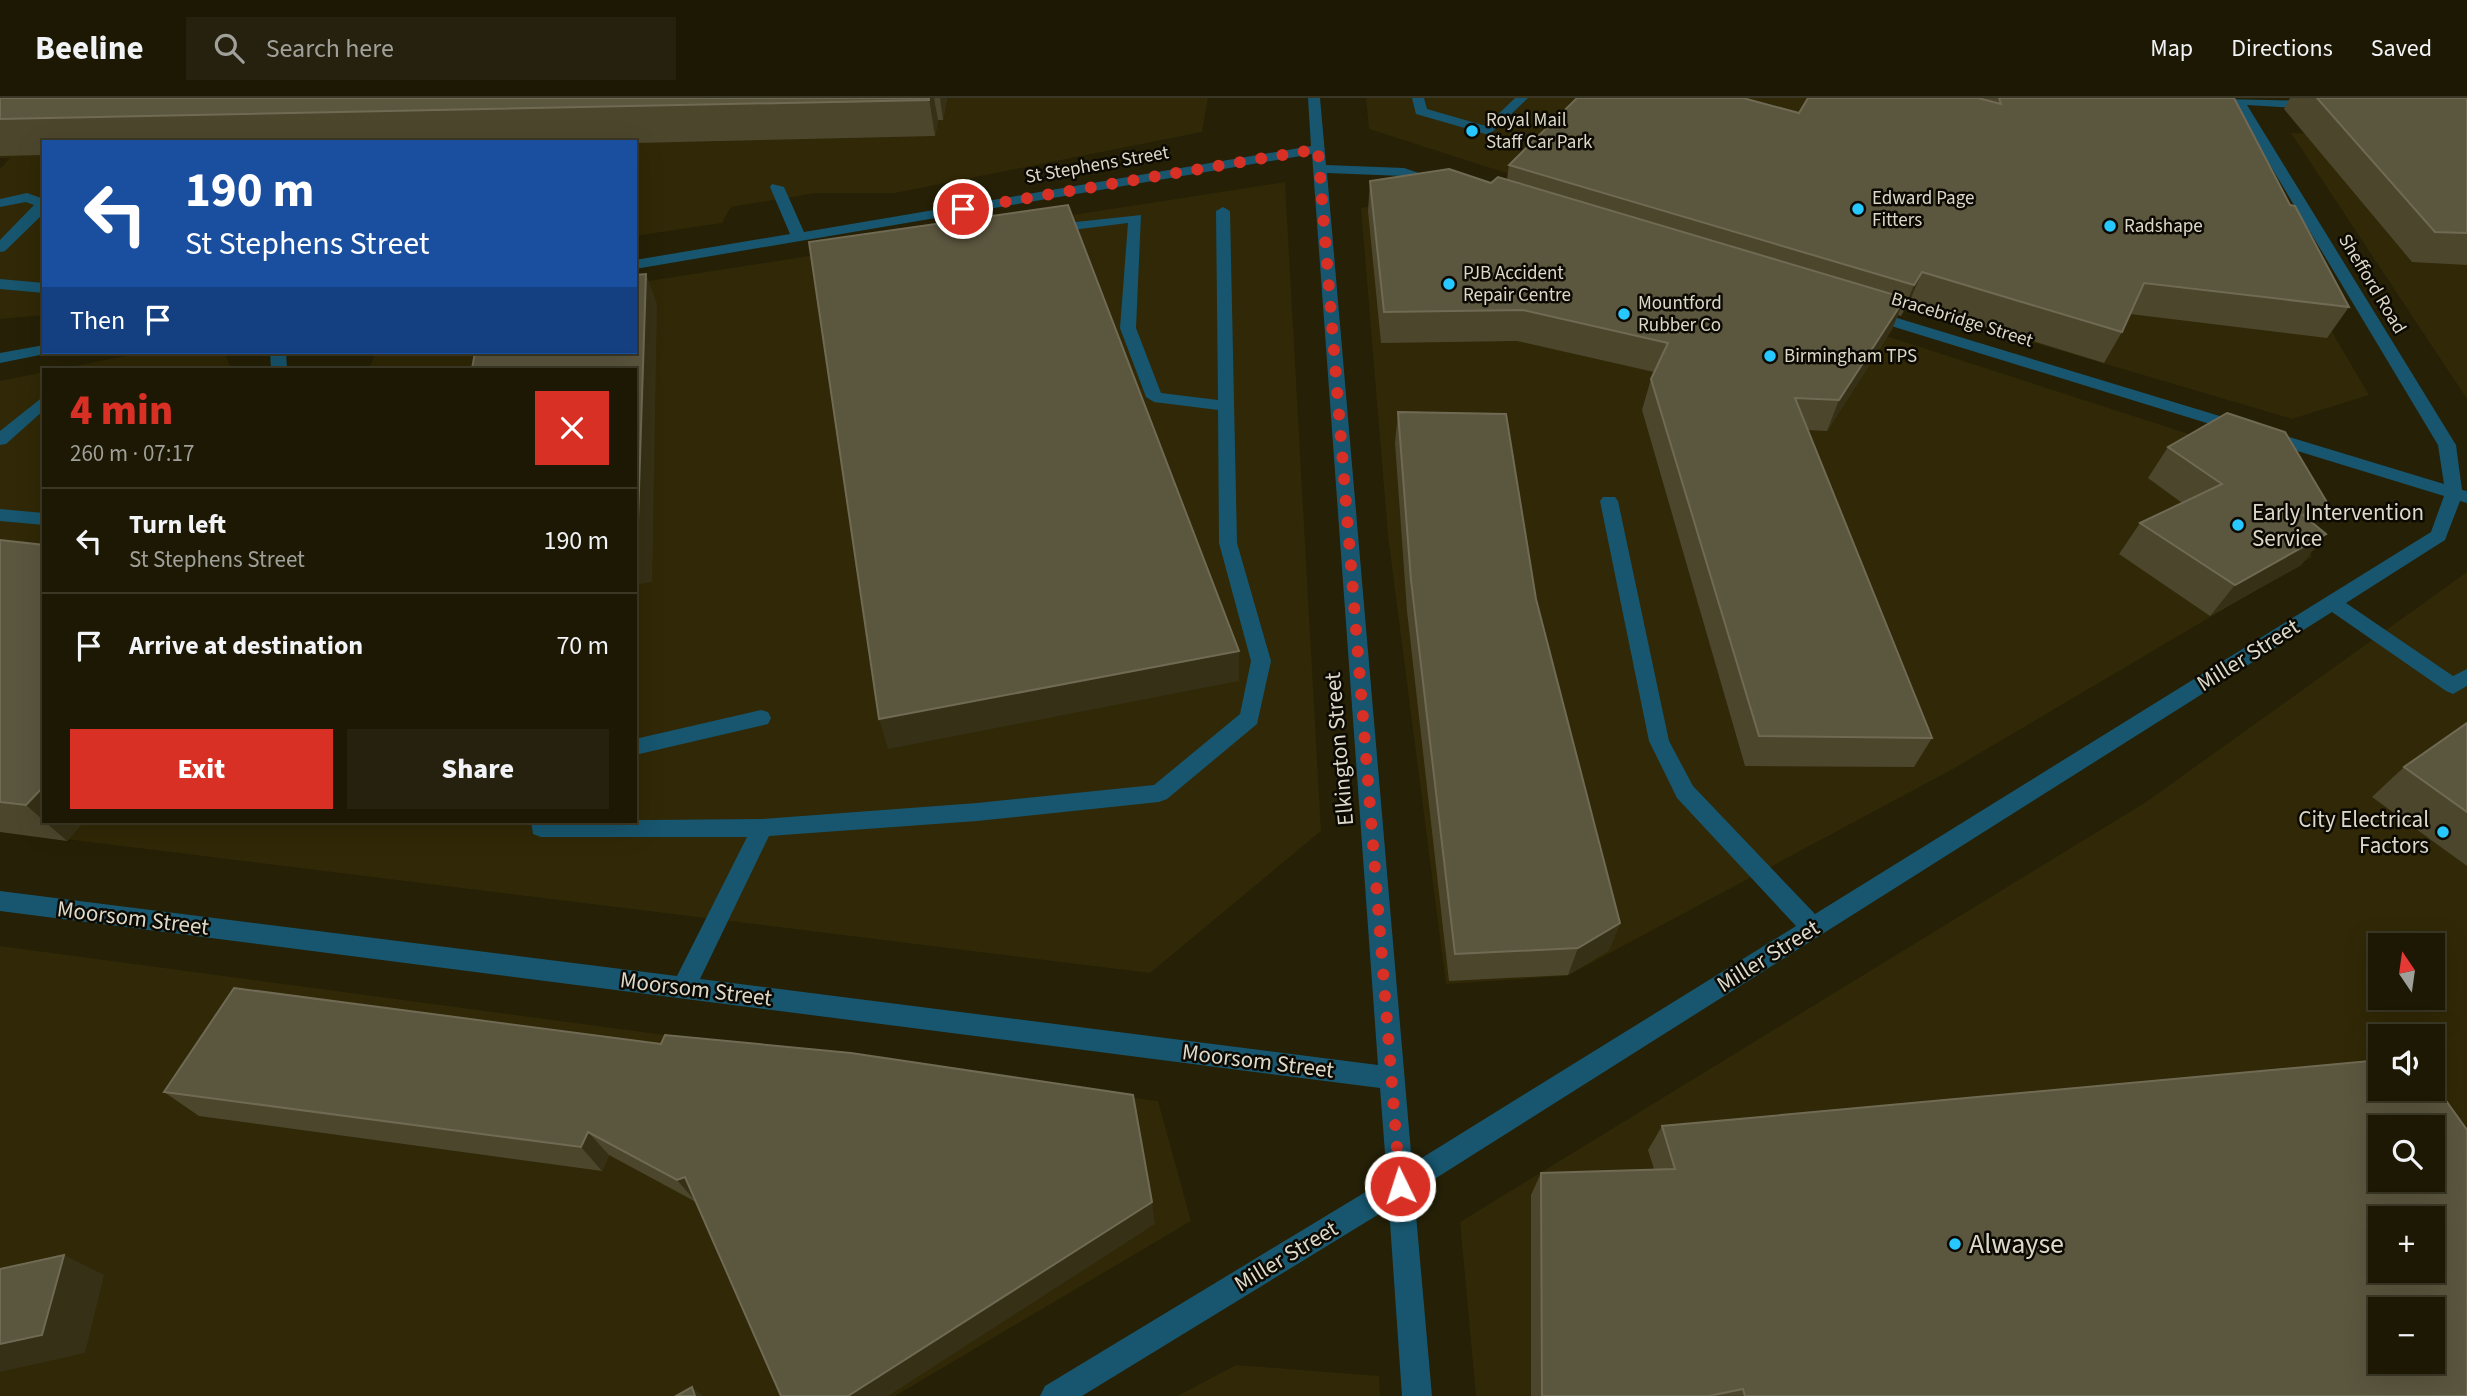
<!DOCTYPE html>
<meta charset="utf-8">
<style>
body{margin:0;font-family:"Source Sans 3",sans-serif;background:#25210e;color:#f1f3f6;height:100vh;display:flex;flex-direction:column;font-size:26px;white-space:nowrap}
*{box-sizing:border-box;margin:0}
p{font-size:23px;color:#a0a09a}
.icon{flex:none;width:38px;height:38px;fill:none;stroke:currentColor;stroke-width:2;stroke-linecap:round;stroke-linejoin:round}
.map{position:relative;flex:1;overflow:hidden}
.details{position:absolute;left:42px;top:270px;width:595px;height:455px;display:flex;flex-direction:column;background:#1c1804;border-radius:0px;box-shadow:0 7px 28px #0002,0 0 0 2px #3a3726}
.details>*{flex:none}
.banner{position:absolute;left:42px;top:42px;width:595px;height:214px;border-radius:0px;box-shadow:0 7px 28px #0002,0 0 0 2px #3a3726;background:#1a4fa0;color:#fff;overflow:hidden}
.needle{width:46px;rotate:347deg}
.tools{position:absolute;left:2368px;top:835px;display:grid;gap:14px}
.tools a{display:grid;place-items:center;width:77px;height:77px;border-radius:0px;background:#1c1804;box-shadow:0 7px 28px #0002,0 0 0 2px #3a3726;font-size:35px}
.pin{position:absolute;display:grid;place-items:center;width:60px;height:60px;color:#fff;margin:-30px;border:4px solid #fff;border-radius:50%;box-shadow:0 2px 7px #0007}
.me{position:absolute;width:77px;margin:-38px;rotate:356deg;stroke-linejoin:round;filter:drop-shadow(0 0 5px #0008)}
.turn{display:flex;align-items:center;gap:24px;height:147px;padding:0 28px;font-size:32px}
.turn .icon{width:91px;height:91px;stroke-width:2.5}
.turn b{display:block;font-size:49px;line-height:60px}
.then{display:flex;align-items:center;height:66px;padding:0 28px;background:#0003;gap:14px;font-size:26px}
.round{display:grid;place-items:center;flex:none;width:74px;height:74px;border-radius:0px;background:#25210e}
.overview{display:flex;align-items:center;justify-content:space-between;height:119px;padding:0 28px}
h1{font-size:42px;font-weight:800;line-height:52px;color:#d93025}
.primary-button{display:flex;gap:14px;margin-top:auto;padding:14px 28px}
.primary-button a{flex:1;height:80px;border-radius:0px;background:#d93025;color:#fff;font-size:28px;font-weight:800;line-height:80px;text-align:center}
.primary-button a+a{background:#25210e;color:#f1f3f6}
ul{padding:0;list-style:none}
li{display:flex;align-items:center;gap:21px;height:105px;padding:0 28px;border-top:2px solid #3a3726}
li div{flex:1}
li b{display:block;font-size:26px}
li em{font-style:normal}
header{display:flex;align-items:center;gap:42px;box-sizing:border-box;height:98px;padding:0 35px;background:#1c1804;border-bottom:2px solid #3a3726}
header strong{font-size:33px}
nav{display:flex;gap:38px;margin-inline-start:auto;font-size:24px}
.search{width:490px;height:63px;background:#25210e;display:flex;align-items:center;gap:18px;box-sizing:border-box;padding:0 24px;border-radius:0px;color:#a0a09a;font-size:26px}
.map>svg:first-child{display:block}
.built{fill:#302806;fill-rule:evenodd}
.lines{fill:none;stroke-linecap:round;stroke-linejoin:round}
.minor{fill:#17566e;fill-rule:evenodd}
.wall{fill:#4c462d}
.shaded-wall{fill:#363016}
.building{fill:#5b563e;stroke:#706a54;stroke-width:2;fill-rule:evenodd}
.route{stroke:#d93025;stroke-width:12;stroke-dasharray:0 21.6}
.poi-dot{fill:#27c8ff;stroke:#0c0a02;stroke-width:2.5}
.labels{text-anchor:middle;dominant-baseline:central;stroke-width:5;stroke-linejoin:round;paint-order:stroke}
.far-poi-label{font-size:19px;fill:#dcd9ca;stroke:#0c0a02;text-anchor:start}
.far-street-label{font-size:19px;fill:#dcd9ca;stroke:#0c0a02}
.poi-label{font-size:23px;fill:#dcd9ca;stroke:#0c0a02;text-anchor:start}
.street-label{font-size:23px;fill:#dcd9ca;stroke:#0c0a02}
.near-poi-label{font-size:28px;fill:#dcd9ca;stroke:#0c0a02;text-anchor:start}
</style>
<header>
<strong>Beeline</strong>
<div class="search"><svg class="icon" aria-label="search" viewBox="0 0 24 24"><circle cx="10" cy="10" r="6"/><path d="M15 15l6 6"/></svg>Search here</div>
<nav><a>Map</a><a>Directions</a><a>Saved</a></nav>
</header>
<div class="map">
<svg width="2467" height="1298" viewBox="0 0 2467 1298">
<rect width="100%" height="100%" fill="#252006"/>
<!-- built -->
<g class="built">
<polygon points="19,0 1208,0 1202,34 895,95 816,95 731,109 722,125 635,138 635,44 44,44 44,217 0,221 0,71 10,60 0,60 0,20"/>
<polygon points="1366,0 2195,0 2369,297 2292,321 2018,240 1369,31"/>
<polygon points="2291,35 2467,40 2467,301"/>
<polygon points="1285,84 1321,733 1150,875 0,733 0,283 44,274 44,723 635,723 635,271 369,271 376,254 635,254 635,185"/>
<polygon points="1444,95 2257,358 2312,459 1953,671 1567,878 1446,886 1388,438 1361,110"/>
<polygon points="146,254 224,254 231,271 60,271"/>
<path d="M 2467,474 L 2467,1298 L 1476,1298 L 1460,1124 L 2146,704 ZM 2380,847 L 2432,847 L 2432,900 L 2380,900 ZM 2380,938 L 2432,938 L 2432,990 L 2380,990 ZM 2380,1029 L 2432,1029 L 2432,1082 L 2380,1082 ZM 2380,1120 L 2432,1120 L 2432,1172 L 2380,1172 ZM 2380,1211 L 2432,1211 L 2432,1264 L 2380,1264 Z"/>
<polygon points="0,848 1158,1003 1191,1123 895,1298 0,1298"/>
<polygon points="1236,1267 1379,1278 1380,1298 1177,1298"/>
</g>
<g class="lines">
<!-- minor -->
<g class="minor">
<polygon points="1308,0 1320,0 1326,67 1404,70 1446,84 1439,88 1403,78 1327,75 1412,1066 1796,828 1677,700 1649,643 1600,403 1603,399 1615,399 1618,403 1669,643 1693,688 1815,816 2431,434 2444,398 1862,219 1860,216 1862,213 1874,213 2444,386 2438,347 2234,7 2186,4 2180,0 2314,3 2321,7 2314,11 2247,7 2456,347 2462,392 2467,393 2467,405 2460,403 2445,442 2346,505 2453,578 2467,571 2467,588 2453,596 2446,593 2332,514 1414,1094 1432,1298 1402,1298 1389,1110 1082,1298 1040,1298 1045,1288 1387,1081 1380,990 0,813 0,793 677,878 747,739 541,739 533,736 531,723 762,721 977,705 1154,687 1240,616 1251,563 1219,445 1218,312 1154,304 1146,299 1120,230 1128,125 1048,135 1041,131 1048,127 1141,117 1136,230 1161,295 1218,302 1216,113 1223,109 1230,113 1237,445 1271,563 1257,626 1167,701 1159,704 977,723 769,738 700,881 1378,967 1312,56 635,171 635,162 790,136 770,89 772,86 784,89 804,134 1311,48"/>
<polygon points="1412,0 1424,0 1427,11 1486,28 1515,0 1528,0 1489,37 1416,16"/>
<polygon points="27,95 44,101 44,115 5,153 0,154 0,142 34,107 26,104 0,109 0,101"/>
<polygon points="0,181 44,185 44,195 0,191"/>
<polygon points="44,247 44,254 50,255 0,265 0,255"/>
<polygon points="270,254 286,254 287,271 271,271"/>
<polygon points="44,298 44,312 6,346 0,347 0,333"/>
<polygon points="0,411 44,415 44,427 0,423"/>
<polygon points="761,612 768,614 771,620 768,626 635,657 635,641"/>
</g>
</g>
<!-- wall -->
<g class="wall">
<polygon points="0,0 947,0 943,22 938,22 935,38 635,45 44,44 44,57 0,58"/>
<polygon points="1808,0 2234,0 2290,107 2349,209 2327,240 2130,216 2122,234 2104,265 1909,205 1901,218 1898,217 1892,231 1827,333 1808,332 1932,640 1914,669 1745,668 1642,312 1651,281 1654,274 1517,243 1381,245 1368,113 1370,83 1491,85 1507,81 1509,67 1799,15"/>
<polygon points="2290,0 2467,0 2467,167 2412,164 2284,11"/>
<polygon points="1398,314 1536,501 1620,825 1609,852 1568,877 1449,883 1407,513 1395,345"/>
<polygon points="2168,349 2312,425 2326,436 2301,467 2210,518 2119,456 2140,425 2182,405 2148,380"/>
<polygon points="0,442 44,447 44,723 84,723 67,743 0,734"/>
<polygon points="2467,625 2467,768 2372,699 2404,669"/>
<polygon points="234,890 1155,1126 696,1104 609,1057 602,1073 199,1018 164,994"/>
<polygon points="1662,1028 2467,1298 1531,1298 1531,1097 1541,1075 1654,1071 1648,1052"/>
</g>
<!-- shaded-wall -->
<g class="shaded-wall">
<polygon points="929,0 934,0 938,22 935,38"/>
<polygon points="940,0 947,0 943,22"/>
<polygon points="1922,174 1909,205 1901,218 1914,187"/>
<polygon points="646,176 657,206 652,484 635,487 635,454"/>
<polygon points="1905,200 1892,231 1827,333 1839,302"/>
<polygon points="2328,406 2302,437 2303,417"/>
<polygon points="2326,436 2301,467 2210,518 2235,487"/>
<polygon points="1239,553 1239,583 888,651 879,621"/>
<polygon points="44,688 44,723 26,707"/>
<polygon points="44,723 84,723 67,743"/>
<polygon points="1620,825 1609,852 1568,877 1578,850"/>
<polygon points="588,1034 609,1057 602,1073 581,1049"/>
<polygon points="685,1079 696,1104 677,1082"/>
<polygon points="1152,1104 1155,1126 888,1298 848,1298"/>
<polygon points="64,1157 104,1177 85,1255 0,1274 0,1246"/>
<polygon points="692,1289 703,1298 695,1298"/>
</g>
<!-- building -->
<g class="building">
<polygon points="0,0 929,0 929,2 0,21"/>
<polygon points="1577,0 1743,0 1799,15 1808,0 1978,0 2001,6 1999,0 2234,0 2290,107 2295,108 2349,209 2144,185 2122,234 1922,174 1914,187 1509,67"/>
<polygon points="2317,0 2467,0 2467,135 2435,134"/>
<polygon points="1449,71 1491,85 1498,79 1905,200 1839,302 1795,300 1932,640 1759,638 1651,281 1668,245 1523,212 1384,214 1370,83"/>
<polygon points="1068,107 1239,553 879,621 809,144"/>
<polygon points="646,176 637,453 635,454 635,271 472,271 475,254 635,254 635,177"/>
<polygon points="1398,314 1506,316 1536,501 1620,825 1578,850 1455,856 1411,482"/>
<polygon points="2227,315 2285,334 2328,406 2303,417 2326,436 2235,487 2140,425 2222,386 2168,349"/>
<polygon points="0,442 44,447 44,688 26,707 0,704"/>
<polygon points="2467,625 2467,714 2404,669"/>
<polygon points="234,890 661,946 665,937 851,955 1133,997 1152,1104 848,1298 781,1298 685,1079 677,1082 588,1034 581,1049 164,994"/>
<path d="M 2380,962 L 2380,990 L 2432,990 L 2432,983 L 2467,1032 L 2467,1298 L 1745,1298 L 1743,1291 L 1709,1298 L 1542,1298 L 1541,1075 L 1675,1071 L 1662,1028 ZM 2380,1029 L 2432,1029 L 2432,1082 L 2380,1082 ZM 2380,1120 L 2432,1120 L 2432,1172 L 2380,1172 ZM 2380,1211 L 2432,1211 L 2432,1264 L 2380,1264 Z"/>
<polygon points="64,1157 42,1237 0,1246 0,1171"/>
<polygon points="692,1289 695,1298 676,1298"/>
</g>
<g class="lines">
<!-- route -->
<polyline class="route" points="963,111 1318,51 1400,1088"/>
</g>
<!-- markers -->
<g class="poi-dot">
<circle cx="1472" cy="33" r="7"/>
<circle cx="1858" cy="111" r="7"/>
<circle cx="2110" cy="128" r="7"/>
<circle cx="1449" cy="186" r="7"/>
<circle cx="1624" cy="216" r="7"/>
<circle cx="1770" cy="258" r="7"/>
<circle cx="2238" cy="427" r="7"/>
<circle cx="2443" cy="734" r="7"/>
<circle cx="1955" cy="1146" r="7"/>
</g>
<g class="labels">
<!-- far-poi labels -->
<g class="far-poi-label">
<text x="1486" y="22">Royal Mail<tspan x="1486" dy="22">Staff Car Park</tspan></text>
<text x="1872" y="100">Edward Page<tspan x="1872" dy="22">Fitters</tspan></text>
<text x="2124" y="128">Radshape</text>
<text x="1463" y="175">PJB Accident<tspan x="1463" dy="22">Repair Centre</tspan></text>
<text x="1638" y="205">Mountford<tspan x="1638" dy="22">Rubber Co</tspan></text>
<text x="1784" y="258">Birmingham TPS</text>
</g>
<!-- far-street labels -->
<g class="far-street-label">
<text transform="translate(1097 67) rotate(-10)">St Stephens Street</text>
<text transform="translate(2372 186) rotate(59)">Shefford Road</text>
<text transform="translate(1962 222) rotate(17)">Bracebridge Street</text>
</g>
<!-- poi labels -->
<g class="poi-label">
<text x="2252" y="414">Early Intervention<tspan x="2252" dy="26">Service</tspan></text>
<text x="2429" y="721" text-anchor="end">City Electrical<tspan x="2429" dy="26">Factors</tspan></text>
</g>
<!-- street labels -->
<g class="street-label">
<text transform="translate(2248 557) rotate(-32)">Miller Street</text>
<text transform="translate(1339 651) rotate(-95)">Elkington Street</text>
<text transform="translate(133 820) rotate(7)">Moorsom Street</text>
<text transform="translate(1768 858) rotate(-32)">Miller Street</text>
<text transform="translate(696 891) rotate(7)">Moorsom Street</text>
<text transform="translate(1258 963) rotate(7)">Moorsom Street</text>
<text transform="translate(1286 1158) rotate(-31)">Miller Street</text>
</g>
<!-- near-poi labels -->
<g class="near-poi-label">
<text x="1969" y="1146">Alwayse</text>
</g>
</g>
</svg>
<div class="tools">
<a><svg class="needle" viewBox="-14 -14 28 28"><path d="M0-13l5 13h-10z" fill="#e53935"/><path d="M0 13l5-13h-10z" fill="#a0a09a"/></svg></a>
<a><svg class="icon" aria-label="sound" viewBox="0 0 24 24"><path d="M4 9h4l5-4v14l-5-4H4zM17 9q2 3 0 6"/></svg></a>
<a><svg class="icon" aria-label="search" viewBox="0 0 24 24"><circle cx="10" cy="10" r="6"/><path d="M15 15l6 6"/></svg></a>
<a>+</a>
<a>−</a>
</div>
<div class="pin" style="left:963px;top:111px;background:#d93025"><svg class="icon" aria-label="arrive" viewBox="0 0 24 24"><path d="M6 21V4h12l-3 4 3 4H6"/></svg></div>
<svg class="me" style="left:1400px;top:1088px" viewBox="-20 -20 40 40"><circle r="17" fill="#d93025" stroke="#fff" stroke-width="3"/><path d="M0-11L8 9 0 5-8 9z" fill="#fff"/></svg>
<div class="banner">
<div class="turn"><svg class="icon" aria-label="left" viewBox="0 0 24 24"><path d="M17 20v-9H6M10 6l-5 5 5 5"/></svg><div><b>190 m</b>St Stephens Street</div></div>
<div class="then">Then<svg class="icon" aria-label="arrive" viewBox="0 0 24 24"><path d="M6 21V4h12l-3 4 3 4H6"/></svg></div>
</div>
<section class="details">
<div class="overview"><div><h1>4 min</h1><p>260 m · 07:17</p></div><a class="round" style="background:#d93025;color:#fff"><svg class="icon" aria-label="close" viewBox="0 0 24 24"><path d="M6 6l12 12M18 6L6 18"/></svg></a></div>
<ul>
<li><svg class="icon" aria-label="left" viewBox="0 0 24 24"><path d="M17 20v-9H6M10 6l-5 5 5 5"/></svg><div><b>Turn left</b><p>St Stephens Street</p></div><em>190 m</em></li>
<li><svg class="icon" aria-label="arrive" viewBox="0 0 24 24"><path d="M6 21V4h12l-3 4 3 4H6"/></svg><div><b>Arrive at destination</b></div><em>70 m</em></li>
</ul>
<div class="primary-button"><a>Exit</a><a>Share</a></div>
</section>
</div>
